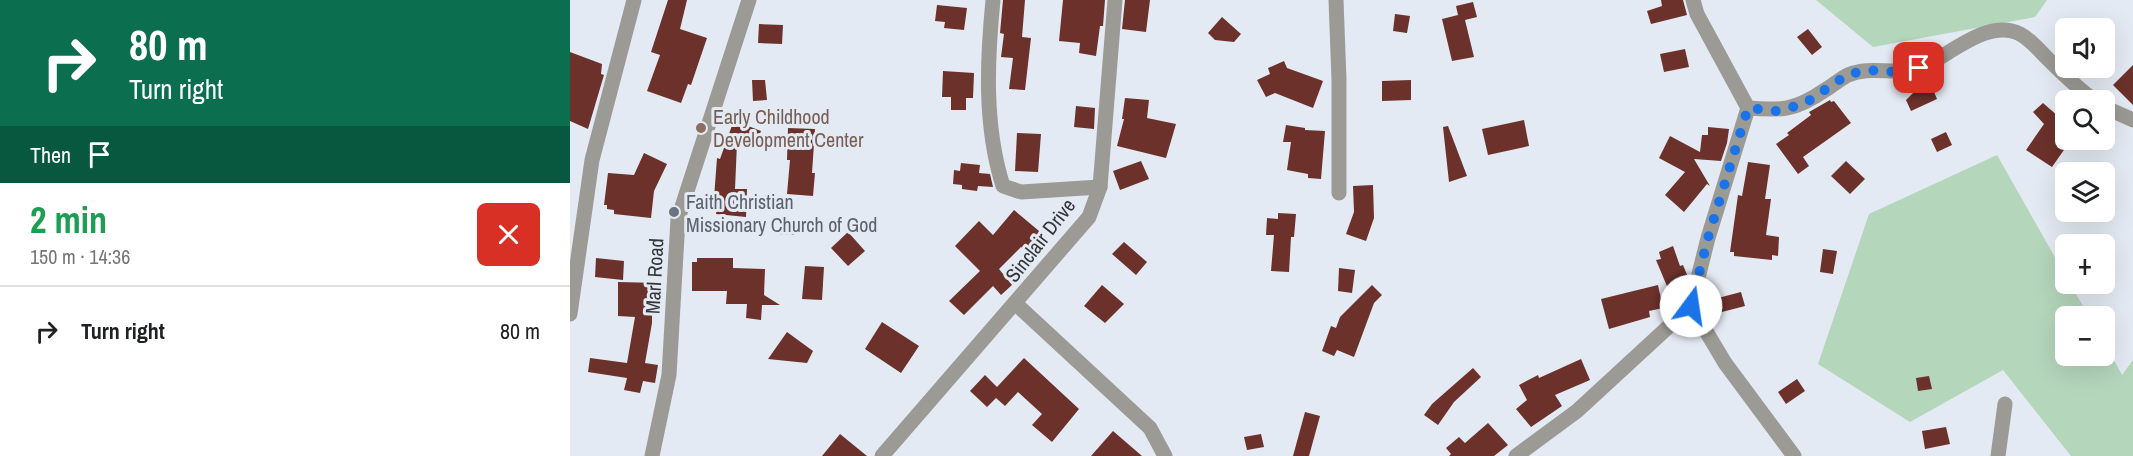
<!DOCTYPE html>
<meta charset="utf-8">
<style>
body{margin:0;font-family:"Archivo Narrow",sans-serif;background:#f6f6f6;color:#202124;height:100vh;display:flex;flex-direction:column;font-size:22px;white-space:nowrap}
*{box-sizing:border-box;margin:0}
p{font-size:20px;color:#757577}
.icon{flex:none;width:33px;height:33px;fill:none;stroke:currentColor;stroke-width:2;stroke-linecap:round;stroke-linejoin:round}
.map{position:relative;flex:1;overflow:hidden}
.sheet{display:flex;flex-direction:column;background:#fff;width:570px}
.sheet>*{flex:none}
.banner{background:#0b6e4f;color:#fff;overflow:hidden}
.fabs{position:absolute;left:1485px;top:18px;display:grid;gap:12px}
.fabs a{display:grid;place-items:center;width:60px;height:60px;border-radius:9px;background:#fff;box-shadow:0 6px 24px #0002;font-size:30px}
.pin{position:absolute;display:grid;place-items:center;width:51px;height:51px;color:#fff;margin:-26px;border-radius:12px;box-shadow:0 3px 9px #0006}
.me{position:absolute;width:66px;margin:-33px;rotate:14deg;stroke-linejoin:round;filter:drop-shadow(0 0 4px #0008)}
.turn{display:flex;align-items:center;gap:21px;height:126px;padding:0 30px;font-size:27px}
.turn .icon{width:78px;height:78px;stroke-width:2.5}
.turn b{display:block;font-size:42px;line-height:51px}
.then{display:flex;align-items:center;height:57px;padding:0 30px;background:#0003;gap:12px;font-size:22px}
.round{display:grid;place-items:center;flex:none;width:63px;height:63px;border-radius:9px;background:#f6f6f6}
.summary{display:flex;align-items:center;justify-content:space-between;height:102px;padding:0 30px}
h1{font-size:36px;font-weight:700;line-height:45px;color:#1e9e55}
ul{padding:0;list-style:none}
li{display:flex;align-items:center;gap:18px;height:90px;padding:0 30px;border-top:2px solid #e0e0e0}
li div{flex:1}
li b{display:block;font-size:22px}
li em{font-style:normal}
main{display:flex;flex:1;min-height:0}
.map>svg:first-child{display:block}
.green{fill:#b4d6bb}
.building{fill:#6c312b}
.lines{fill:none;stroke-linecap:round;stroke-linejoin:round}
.street{stroke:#9b9a95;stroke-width:15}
.route{stroke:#1a73e8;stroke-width:10;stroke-dasharray:0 18}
.education-dot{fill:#8d6e63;stroke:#e4eaf3;stroke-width:2}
.worship-dot{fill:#6b7280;stroke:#e4eaf3;stroke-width:2}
.labels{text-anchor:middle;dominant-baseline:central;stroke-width:6;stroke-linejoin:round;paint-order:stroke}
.education-label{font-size:20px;fill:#785e54;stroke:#e4eaf3;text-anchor:start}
.worship-label{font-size:20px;fill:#5b616d;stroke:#e4eaf3;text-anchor:start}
.street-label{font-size:20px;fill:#333539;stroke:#e4eaf3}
</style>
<main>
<section class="sheet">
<div class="banner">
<div class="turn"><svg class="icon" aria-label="right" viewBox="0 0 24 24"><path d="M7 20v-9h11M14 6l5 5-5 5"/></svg><div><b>80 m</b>Turn right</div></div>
<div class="then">Then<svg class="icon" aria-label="arrive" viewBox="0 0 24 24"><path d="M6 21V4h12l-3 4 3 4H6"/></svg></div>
</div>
<div class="summary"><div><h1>2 min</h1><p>150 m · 14:36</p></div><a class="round" style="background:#d93025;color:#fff"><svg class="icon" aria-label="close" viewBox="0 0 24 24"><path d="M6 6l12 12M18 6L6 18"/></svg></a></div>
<ul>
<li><svg class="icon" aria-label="right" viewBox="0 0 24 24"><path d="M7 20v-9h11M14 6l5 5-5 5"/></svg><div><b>Turn right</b></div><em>80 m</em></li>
</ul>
</section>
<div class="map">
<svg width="1563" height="456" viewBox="0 0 1563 456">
<rect width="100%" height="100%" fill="#e4eaf3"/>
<!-- green -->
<g class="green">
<polygon points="1246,0 1477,0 1465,17 1303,47"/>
<polygon points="1427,155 1495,275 1496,284 1500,284 1519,316 1496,316 1496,356 1534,356 1535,344 1552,375 1563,360 1563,456 1501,456 1433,370 1340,422 1248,364 1299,214"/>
</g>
<!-- building -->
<g class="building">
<polygon points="98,0 117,0 110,29 137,38 121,85 118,84 111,103 77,91 90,55 81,52"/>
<polygon points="433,0 455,0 452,37 461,38 455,90 439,89 443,58 431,57 434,34 430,33"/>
<polygon points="493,0 535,0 533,26 530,26 526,56 509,53 510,43 489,41"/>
<polygon points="555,0 580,0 576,32 552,29"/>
<polygon points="1091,0 1113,0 1117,15 1081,24 1077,11 1092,6"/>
<polygon points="903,2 907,17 895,20 904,57 882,61 872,19 888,15 886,6"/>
<polygon points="367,5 397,8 394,30 374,28 375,22 365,21"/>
<polygon points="825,14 840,16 837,33 823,31"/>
<polygon points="652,17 671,34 664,42 645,40 638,33"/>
<polygon points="189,24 213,25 212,44 188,43"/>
<polygon points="1238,29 1252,47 1242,55 1227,37"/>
<polygon points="1115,49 1119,67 1094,72 1090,54"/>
<polygon points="0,52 32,64 31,74 34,75 18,129 0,121"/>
<polygon points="714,61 717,68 753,81 743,108 705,93 696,97 687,80 700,74 698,68"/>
<polygon points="1563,65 1563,105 1543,85"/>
<polygon points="373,71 404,73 403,98 396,98 396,110 381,110 381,97 372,97"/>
<polygon points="182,80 195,80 197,100 183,101"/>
<polygon points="841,80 841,100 812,101 812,81"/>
<polygon points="1359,80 1367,99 1341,111 1336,100 1345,91 1342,88"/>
<polygon points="555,98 579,100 577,118 606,124 596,158 547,146 554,119 552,119"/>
<polygon points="1260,100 1261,102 1264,101 1281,123 1233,157 1239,166 1228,174 1206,144 1219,135 1217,133 1241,115 1239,112"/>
<polygon points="1473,103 1496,123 1496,147 1482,167 1456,150 1474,124 1463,112"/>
<polygon points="506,106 525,108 524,129 504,127"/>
<polygon points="165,117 169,118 168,122 191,131 184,149 167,143 165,189 177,189 176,217 146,214 148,198 144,198 147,158 150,159"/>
<polygon points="954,120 959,146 918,155 912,129"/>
<polygon points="716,125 735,128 735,130 755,131 751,179 738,178 738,174 717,170 721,142 713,142"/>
<polygon points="878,126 897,176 879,182 873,127"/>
<polygon points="1138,127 1159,129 1157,143 1151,161 1124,159 1140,186 1137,184 1114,212 1095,195 1115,172 1089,158 1100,136 1130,152 1132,135 1138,135"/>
<polygon points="218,128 245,129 242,173 245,173 243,196 217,194 220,160 217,160"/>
<polygon points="1376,132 1382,145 1367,152 1361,139"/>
<polygon points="447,133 471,134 468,172 445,171"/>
<polygon points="74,153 97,164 84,191 81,218 44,214 44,210 37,209 37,205 34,205 38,173 64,175"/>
<polygon points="571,161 579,179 550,190 543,171"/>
<polygon points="1276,161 1295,179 1280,194 1261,176"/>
<polygon points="1178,162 1200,165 1195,199 1201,199 1196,235 1209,237 1208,256 1202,255 1202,260 1164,256 1164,252 1160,252 1168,195 1172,196"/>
<polygon points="391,163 410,165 409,173 420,174 423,187 408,186 407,191 392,189 392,185 383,184 384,170 390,171"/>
<polygon points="803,185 804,218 796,241 776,234 784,212 783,186"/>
<polygon points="444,210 475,236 460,254 451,247 429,269 442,285 431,295 423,286 394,315 379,301 410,271 385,246 409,221 423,235"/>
<polygon points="708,213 726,214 724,237 721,237 719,272 701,271 704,235 696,235 697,218 708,219"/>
<polygon points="210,219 226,221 225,235 208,234"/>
<polygon points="278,232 295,251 278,266 261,248"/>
<polygon points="554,242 577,262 566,275 542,254"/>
<polygon points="1103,246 1110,266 1113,265 1118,277 1116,284 1099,291 1086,260 1091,259 1089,252"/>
<polygon points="1253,249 1267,251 1263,274 1250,272"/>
<polygon points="26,258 54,261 53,280 25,277"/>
<polygon points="127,258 163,258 163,268 195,269 194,295 210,305 192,305 191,320 176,318 177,304 156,304 157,291 122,291 122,262 127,262"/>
<polygon points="235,266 254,267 252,300 232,299"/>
<polygon points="769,268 785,270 782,293 768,291"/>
<polygon points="48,282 89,283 89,297 82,297 82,323 75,363 88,365 85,383 73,381 70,393 54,390 57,378 18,372 20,358 57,363 65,317 48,316"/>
<polygon points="532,285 554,304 535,323 514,306"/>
<polygon points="802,285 812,295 804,303 784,357 767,350 764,356 752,351 761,326 766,328 770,317"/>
<polygon points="1088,285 1093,308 1079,311 1080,317 1039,329 1031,299"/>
<polygon points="1171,292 1175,306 1152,312 1148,298"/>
<polygon points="312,322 349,346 331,373 295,349"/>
<polygon points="217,332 243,351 237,363 198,359"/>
<polygon points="454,358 509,409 482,442 462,425 472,414 448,392 435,406 426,398 417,407 400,391 415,375 427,387"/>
<polygon points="1011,359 1020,380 985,395 992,406 961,427 946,409 957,400 949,385 968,375 969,378"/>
<polygon points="903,368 911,377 884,402 868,425 854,415 862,404"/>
<polygon points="1359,376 1362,389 1348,391 1346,378"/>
<polygon points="1227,379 1235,391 1216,404 1208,392"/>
<polygon points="735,412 750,416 739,456 723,456"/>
<polygon points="918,423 938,445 924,456 879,456 881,454 876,448 889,437 895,443"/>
<polygon points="1376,427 1380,444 1355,449 1352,431"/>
<polygon points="543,431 572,456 521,456"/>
<polygon points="270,434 297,456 252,456"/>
<polygon points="691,434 694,447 677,450 674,437"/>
</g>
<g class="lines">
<!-- street -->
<g class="street">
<path d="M 423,0 C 417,61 414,126 433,186 L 451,192 L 530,187"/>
<polyline points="766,0 769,80 769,193"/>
<polyline points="1123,0 1127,14 1178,108 1138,238 1121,306 1155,363 1224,456"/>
<polyline points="1534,107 1563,120"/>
<path d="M 1178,108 C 1212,111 1226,110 1255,90 C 1262,86 1270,79 1278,75 C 1301,65 1326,76 1350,68 C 1378,57 1418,17 1450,34 C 1460,39 1469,50 1477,58 C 1492,73 1507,88 1524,100"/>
<polyline points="446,304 580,428 595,456"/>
<polyline points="0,314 22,160 64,0"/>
<polyline points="82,456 99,375 108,219 179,0"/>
<polyline points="312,456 519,217 530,187 545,0"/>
<polyline points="946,456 1007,411 1121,306"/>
<polyline points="1428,456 1435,404"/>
</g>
</g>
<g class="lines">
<!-- route -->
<polyline class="route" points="1121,306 1138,238 1178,108 1206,111 1234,104 1277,75 1297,70 1324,72 1349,68"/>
</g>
<!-- markers -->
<circle class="education-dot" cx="131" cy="128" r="6"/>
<circle class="worship-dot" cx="104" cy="212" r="6"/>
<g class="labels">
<!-- education labels -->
<g class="education-label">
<text x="143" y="116">Early Childhood<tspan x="143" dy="23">Development Center</tspan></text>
</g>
<!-- worship labels -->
<g class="worship-label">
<text x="116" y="201">Faith Christian<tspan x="116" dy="23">Missionary Church of God</tspan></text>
</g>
<!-- street labels -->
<g class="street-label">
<text transform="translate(470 240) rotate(-52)">Sinclair Drive</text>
<text transform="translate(84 276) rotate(-87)">Marl Road</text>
</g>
</g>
</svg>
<div class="fabs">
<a><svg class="icon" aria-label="sound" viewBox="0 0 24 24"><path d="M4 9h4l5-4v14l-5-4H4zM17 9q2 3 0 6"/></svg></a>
<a><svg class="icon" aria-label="search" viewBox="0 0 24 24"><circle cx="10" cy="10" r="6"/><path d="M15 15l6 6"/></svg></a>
<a><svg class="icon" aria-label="layers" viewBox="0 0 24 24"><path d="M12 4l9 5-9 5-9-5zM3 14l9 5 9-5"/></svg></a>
<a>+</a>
<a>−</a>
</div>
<div class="pin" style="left:1349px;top:68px;background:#d93025"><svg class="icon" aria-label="arrive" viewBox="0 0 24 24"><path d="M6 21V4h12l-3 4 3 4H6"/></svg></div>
<svg class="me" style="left:1121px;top:306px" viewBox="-20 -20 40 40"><circle r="19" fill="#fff"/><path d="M0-13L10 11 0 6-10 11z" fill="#1a73e8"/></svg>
</div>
</main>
